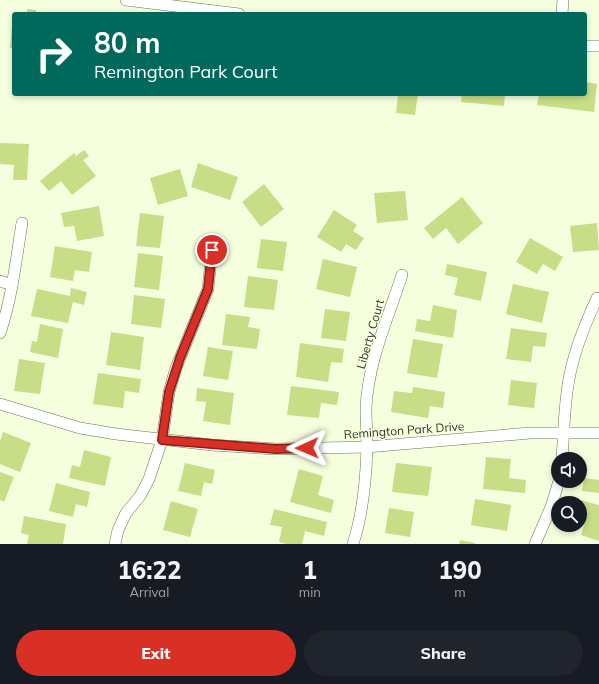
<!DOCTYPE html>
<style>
body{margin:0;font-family:Mulish,sans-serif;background:#20242c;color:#f1f3f6;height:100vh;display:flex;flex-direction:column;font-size:15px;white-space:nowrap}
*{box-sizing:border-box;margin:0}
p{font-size:13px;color:#9ea1a6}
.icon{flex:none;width:22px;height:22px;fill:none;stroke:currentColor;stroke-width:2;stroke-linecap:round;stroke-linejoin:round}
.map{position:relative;height:544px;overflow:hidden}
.drawer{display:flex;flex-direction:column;background:#171b24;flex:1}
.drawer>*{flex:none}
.hud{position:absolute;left:12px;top:12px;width:575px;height:84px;border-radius:4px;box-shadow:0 2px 6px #0003;background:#00695c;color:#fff;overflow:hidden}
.buttons{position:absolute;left:551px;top:452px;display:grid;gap:8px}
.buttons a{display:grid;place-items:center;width:36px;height:36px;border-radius:50%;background:#171b24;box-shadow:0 2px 6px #0003;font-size:20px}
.pin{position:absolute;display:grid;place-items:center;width:34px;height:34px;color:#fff;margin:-17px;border:2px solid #fff;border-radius:50%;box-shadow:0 1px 4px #0007}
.me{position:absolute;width:44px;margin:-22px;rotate:269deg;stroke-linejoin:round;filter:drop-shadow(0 0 3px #0008)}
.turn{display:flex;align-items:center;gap:14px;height:84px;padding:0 16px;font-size:18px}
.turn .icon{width:52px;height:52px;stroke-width:2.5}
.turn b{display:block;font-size:28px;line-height:34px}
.eta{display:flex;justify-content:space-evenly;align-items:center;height:68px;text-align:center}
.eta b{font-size:24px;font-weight:800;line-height:28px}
.primary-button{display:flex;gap:8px;margin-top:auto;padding:8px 16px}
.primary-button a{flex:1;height:46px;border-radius:24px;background:#d93025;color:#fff;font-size:16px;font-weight:800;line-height:46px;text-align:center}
.primary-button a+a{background:#20242c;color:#f1f3f6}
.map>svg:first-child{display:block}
.building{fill:#c7de86}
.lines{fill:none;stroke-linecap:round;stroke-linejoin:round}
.street-casing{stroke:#6b7357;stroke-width:12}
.street{stroke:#fff;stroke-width:11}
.route-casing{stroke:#8d1f18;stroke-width:10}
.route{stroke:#d93025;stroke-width:7}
.labels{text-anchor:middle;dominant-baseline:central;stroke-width:3;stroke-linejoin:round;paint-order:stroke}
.street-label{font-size:12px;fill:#34382b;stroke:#f5ffde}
</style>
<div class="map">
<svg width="599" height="544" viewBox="0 0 599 544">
<rect width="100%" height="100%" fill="#f5ffde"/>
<!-- building -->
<g class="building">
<polygon points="27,9 36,10 36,14 27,14"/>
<polygon points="13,14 14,15 14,48 10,48"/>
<polygon points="585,82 597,84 594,112 537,105 539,94 585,94"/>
<polygon points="398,94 418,94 415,115 396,113"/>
<polygon points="462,94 505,94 504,106 461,102"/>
<polygon points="0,143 29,144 27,180 13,180 14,165 0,164"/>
<polygon points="84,150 89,156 83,160 96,176 72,195 61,181 49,191 40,181 74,153 76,156"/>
<polygon points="198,163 238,177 230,200 191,187"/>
<polygon points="180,169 188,196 158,205 150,178"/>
<polygon points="264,184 284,209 261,227 242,202"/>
<polygon points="405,191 408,220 377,223 374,193"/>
<polygon points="462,197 483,223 458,244 446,228 433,239 424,228"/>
<polygon points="99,206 104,236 77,241 74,226 64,227 61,213"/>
<polygon points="334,210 357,225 353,231 364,238 356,250 346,244 341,252 317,237"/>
<polygon points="140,213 164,216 160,248 136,246"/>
<polygon points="597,223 599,250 573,252 570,226"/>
<polygon points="530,238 563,257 555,271 543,264 537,274 516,262"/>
<polygon points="261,239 287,242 283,271 257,268"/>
<polygon points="55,246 92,252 89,272 75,270 73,281 50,277"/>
<polygon points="138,253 163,256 159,290 134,287"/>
<polygon points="323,259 357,267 350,297 316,289"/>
<polygon points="447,264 487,272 481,301 454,295 458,278 445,275"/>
<polygon points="248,276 278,280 274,310 244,307"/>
<polygon points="513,284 549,292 542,323 506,314"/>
<polygon points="71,288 87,292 84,305 73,302 68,323 31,316 37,289 70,296"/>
<polygon points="134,295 165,299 161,328 131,324"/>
<polygon points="433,305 457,310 453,338 415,331 417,319 430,321"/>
<polygon points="325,309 350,312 346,341 321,338"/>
<polygon points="226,314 250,317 248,327 260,329 257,349 222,345"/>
<polygon points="40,324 63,329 58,358 30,352 32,341 37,342"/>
<polygon points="511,328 547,333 545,347 533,346 531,362 506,359"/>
<polygon points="111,332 144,337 140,370 106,365"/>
<polygon points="413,339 443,344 437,378 407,373"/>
<polygon points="300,343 344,349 342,363 331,362 328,382 296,377"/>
<polygon points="208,347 233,351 228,380 203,376"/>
<polygon points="19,359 45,363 40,394 14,391"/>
<polygon points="98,373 141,379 139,393 125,391 123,408 93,404"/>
<polygon points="511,380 537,383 534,408 508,405"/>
<polygon points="291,386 339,392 337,405 321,403 319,418 287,415"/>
<polygon points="413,387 445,392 443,408 430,406 428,418 391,412 394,391 412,393"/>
<polygon points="197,388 234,393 230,425 203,421 206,402 196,401"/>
<polygon points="3,432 31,443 20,472 0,464 0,441"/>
<polygon points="84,450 111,457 105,486 69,478 72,465 80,467"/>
<polygon points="486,457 511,459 509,478 526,480 525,493 483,489"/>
<polygon points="185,463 215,470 212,484 204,482 201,496 178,491"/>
<polygon points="396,463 432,467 428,496 392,492"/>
<polygon points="299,469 323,476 318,495 334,500 331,513 290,502"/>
<polygon points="0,472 14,477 4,502 0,500"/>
<polygon points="584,478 599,480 599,493 582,491"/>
<polygon points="56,483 90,492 87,507 76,504 73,517 49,511"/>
<polygon points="475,499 511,505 507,531 471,525"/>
<polygon points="580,500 599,505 599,541 581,535 587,516 580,514"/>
<polygon points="171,501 198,509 190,537 163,530"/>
<polygon points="389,508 414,512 410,537 385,533"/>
<polygon points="274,509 327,522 324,536 305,531 302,544 286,544 279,542 282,527 270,525"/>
<polygon points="24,516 66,524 63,544 27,544 29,535 21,533"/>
<polygon points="460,540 475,543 475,544 459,544"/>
</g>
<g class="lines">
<!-- street casing -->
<g class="street-casing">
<g id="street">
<polyline points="126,0 239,14"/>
<polyline points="562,14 563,0"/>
<polyline points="585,46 599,46"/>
<polyline points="0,281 12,285"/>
<path d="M 0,333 C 12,298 16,260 22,223"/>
<polyline points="0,404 80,428 116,434 212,445 276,449 367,447 530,433 599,433"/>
<path d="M 562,459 C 564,432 564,406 569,379 C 574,351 585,324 597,298"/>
<polyline points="115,544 118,530 126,513 140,496 149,479 162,440 169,392 176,368 208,289 212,250"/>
<path d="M 353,544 C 363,513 366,481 367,448 C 367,434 366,421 366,408 C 368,362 388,318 402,275"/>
<polyline points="535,544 551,507 559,481"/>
</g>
</g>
<!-- street -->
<use href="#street" class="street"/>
</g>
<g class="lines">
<!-- route casing -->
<g class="route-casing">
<polyline id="route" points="212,250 208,289 180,358 169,392 162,440 276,449 307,448"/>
</g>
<!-- route -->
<use href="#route" class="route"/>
</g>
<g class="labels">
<!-- street labels -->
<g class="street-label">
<text transform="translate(370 334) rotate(-74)">Liberty Court</text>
<text transform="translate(404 430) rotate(-4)">Remington Park Drive</text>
</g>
</g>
</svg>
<div class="buttons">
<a><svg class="icon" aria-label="sound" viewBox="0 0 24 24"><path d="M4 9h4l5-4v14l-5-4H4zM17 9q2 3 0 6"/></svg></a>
<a><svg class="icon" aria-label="search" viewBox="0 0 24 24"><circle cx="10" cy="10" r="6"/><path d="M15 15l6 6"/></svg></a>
</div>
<div class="pin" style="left:212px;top:250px;background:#d93025"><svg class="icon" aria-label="arrive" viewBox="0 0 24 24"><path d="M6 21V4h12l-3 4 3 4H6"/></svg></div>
<svg class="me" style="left:307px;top:448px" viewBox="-20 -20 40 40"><path d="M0-17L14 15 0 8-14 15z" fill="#d93025" stroke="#fff" stroke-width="4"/></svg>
<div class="hud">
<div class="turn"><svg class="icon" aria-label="right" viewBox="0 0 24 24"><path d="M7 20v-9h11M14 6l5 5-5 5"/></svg><div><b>80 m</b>Remington Park Court</div></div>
</div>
</div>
<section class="drawer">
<div class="eta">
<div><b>16:22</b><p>Arrival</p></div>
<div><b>1</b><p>min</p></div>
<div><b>190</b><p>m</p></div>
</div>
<div class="primary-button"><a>Exit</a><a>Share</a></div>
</section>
